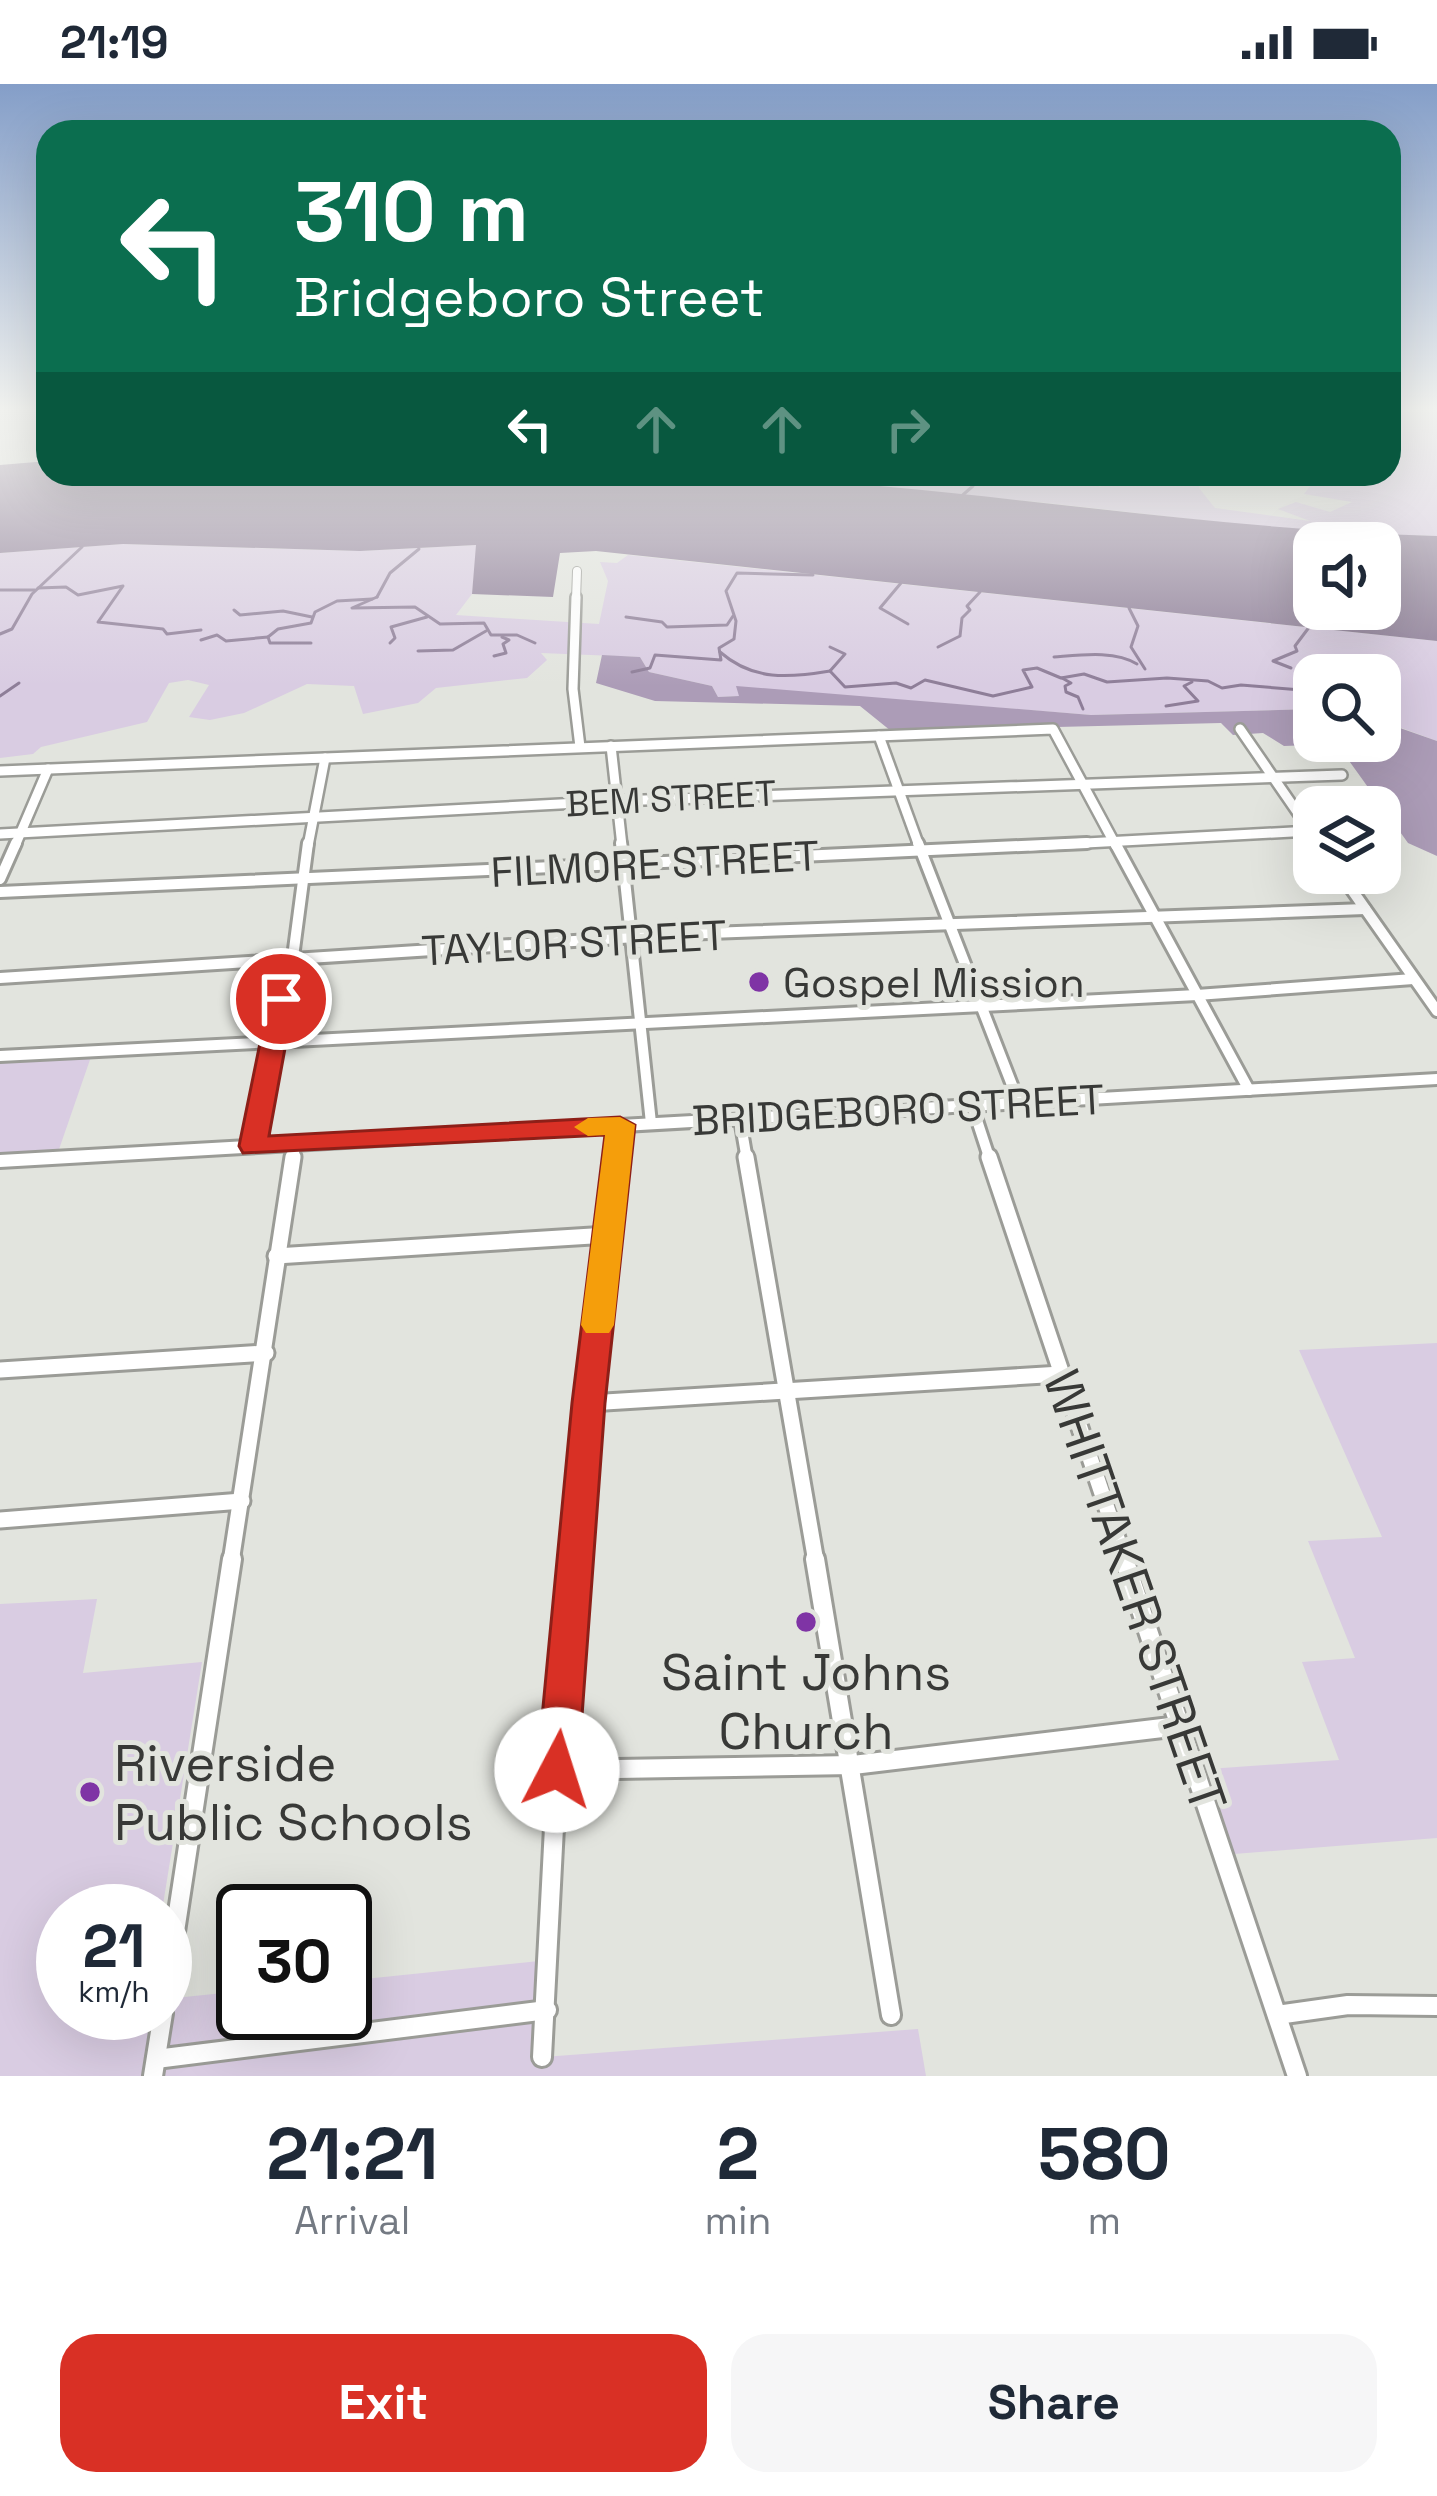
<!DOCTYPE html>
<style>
body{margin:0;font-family:"Space Grotesk",sans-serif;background:#f6f6f7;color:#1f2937;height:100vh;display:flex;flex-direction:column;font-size:45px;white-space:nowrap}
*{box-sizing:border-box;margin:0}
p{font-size:39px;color:#747a83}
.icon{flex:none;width:66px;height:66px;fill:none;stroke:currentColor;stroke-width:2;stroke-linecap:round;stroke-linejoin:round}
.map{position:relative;height:1992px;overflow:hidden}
.side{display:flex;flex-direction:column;background:#fff;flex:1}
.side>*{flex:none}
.top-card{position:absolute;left:36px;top:36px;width:1365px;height:366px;border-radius:36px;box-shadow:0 12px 48px #0002;background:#0b6e4f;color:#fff;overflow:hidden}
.buttons{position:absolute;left:1293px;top:438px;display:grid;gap:24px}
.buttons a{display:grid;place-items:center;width:108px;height:108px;border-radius:24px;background:#fff;box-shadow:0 12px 48px #0002;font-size:60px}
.speed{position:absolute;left:36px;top:1800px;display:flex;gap:24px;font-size:60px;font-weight:700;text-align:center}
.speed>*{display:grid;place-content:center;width:156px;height:156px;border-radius:50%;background:#fff;box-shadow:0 12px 48px #0002;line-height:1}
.speed small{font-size:30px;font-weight:400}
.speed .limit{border:6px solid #111;border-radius:18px;background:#fff;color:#111}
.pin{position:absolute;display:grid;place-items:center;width:102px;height:102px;color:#fff;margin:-51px;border:6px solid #fff;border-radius:50%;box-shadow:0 3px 12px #0007}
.me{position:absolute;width:132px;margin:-66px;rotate:5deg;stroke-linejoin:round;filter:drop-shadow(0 0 9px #0008)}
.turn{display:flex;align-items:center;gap:42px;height:252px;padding:0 60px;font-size:54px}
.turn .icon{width:156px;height:156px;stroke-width:2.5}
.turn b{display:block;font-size:84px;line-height:102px}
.lanes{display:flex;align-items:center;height:114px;padding:0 60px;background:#0003;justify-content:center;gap:60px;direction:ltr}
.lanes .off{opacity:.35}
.eta{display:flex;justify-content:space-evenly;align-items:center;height:204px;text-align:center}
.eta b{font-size:72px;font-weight:700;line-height:84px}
.primary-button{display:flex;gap:24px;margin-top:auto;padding:24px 60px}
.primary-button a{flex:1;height:138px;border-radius:36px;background:#d93025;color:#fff;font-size:48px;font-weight:700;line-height:138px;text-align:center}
.primary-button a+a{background:#f6f6f7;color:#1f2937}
.status{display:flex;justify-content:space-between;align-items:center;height:84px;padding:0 60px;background:#fff;direction:ltr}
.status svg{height:33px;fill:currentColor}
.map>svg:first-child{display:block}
.green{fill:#d9cce2}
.forest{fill:#ac9cb7}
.water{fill:#8e7e98;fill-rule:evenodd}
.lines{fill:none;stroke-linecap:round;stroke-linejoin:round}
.stream{stroke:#8e7e98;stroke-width:3}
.minor-far4-casing{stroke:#9b9c97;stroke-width:10}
.minor-far3-casing{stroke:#9b9c97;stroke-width:14}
.minor-far2-casing{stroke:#9b9c97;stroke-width:16}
.minor-far1-casing{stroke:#9b9c97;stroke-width:21}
.minor-casing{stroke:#9b9c97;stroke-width:24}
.secondary-casing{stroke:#9b9c97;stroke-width:6}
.minor-far4{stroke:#fff;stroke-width:8}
.minor-far3{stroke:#fff;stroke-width:9}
.minor-far2{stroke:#fff;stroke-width:10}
.minor-far1{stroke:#fff;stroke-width:15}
.minor{stroke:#fff;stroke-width:18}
.secondary{fill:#fff;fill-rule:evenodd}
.route{fill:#d93025;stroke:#8d1f18;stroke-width:3}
.slow{fill:#f59e0b}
.poi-dot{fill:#7f34a5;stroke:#e2e4de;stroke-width:4.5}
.labels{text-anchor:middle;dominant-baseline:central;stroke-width:10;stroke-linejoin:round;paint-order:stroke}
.far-street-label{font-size:36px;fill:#383937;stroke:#e2e4de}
.street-label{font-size:42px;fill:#383937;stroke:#e2e4de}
.poi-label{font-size:42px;fill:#383937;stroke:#e2e4de;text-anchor:start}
.near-street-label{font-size:51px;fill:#383937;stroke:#e2e4de}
.near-poi-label{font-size:51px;fill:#383937;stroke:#e2e4de}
</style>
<div class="status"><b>21:19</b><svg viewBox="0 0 49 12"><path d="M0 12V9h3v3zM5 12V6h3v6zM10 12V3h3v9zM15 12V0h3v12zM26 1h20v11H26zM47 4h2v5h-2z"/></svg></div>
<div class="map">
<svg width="1437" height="1992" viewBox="0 0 1437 1992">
<rect width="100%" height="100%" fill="#e2e4de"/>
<!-- green -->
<g class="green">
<polygon points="1389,323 1437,323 1437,452 1309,448 1038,418 696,390 1098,390 1099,403 1135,393 1201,390 1199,404 1215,424 1310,437 1278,425 1296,418 1330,428 1352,418 1304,410 1314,397 1312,390 1389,390"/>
<polygon points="122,460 360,467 477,461 472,510 456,531 599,540 608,497 600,478 617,479 628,471 1437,557 1437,657 1380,636 1380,591 1314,591 1314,625 1091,631 737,603 740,612 718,613 712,602 649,588 640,573 541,569 547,576 527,594 436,604 418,619 363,630 354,602 307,600 244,629 210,636 189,633 209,601 188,596 169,599 147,638 41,663 33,670 0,674 0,469"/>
<polygon points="93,967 56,1074 0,1077 0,972"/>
<polygon points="1437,1259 1437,1754 1234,1770 1208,1685 1339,1676 1302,1578 1355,1574 1308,1457 1382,1453 1299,1266"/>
<polygon points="97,1515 83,1589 202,1578 162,1827 63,1827 63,1929 165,1929 165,1915 243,1907 243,1929 345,1929 345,1897 539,1877 530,1974 918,1945 926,1992 0,1992 0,1520"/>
</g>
<!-- forest -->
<polygon class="forest" points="602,571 640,573 649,588 712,602 718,613 739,612 736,602 1091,631 1314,625 1314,657 1380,657 1380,637 1437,657 1437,772 1408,759 1337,660 1284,662 1263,649 1233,651 1221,639 891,647 860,622 655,617 596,599"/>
<!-- water -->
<path class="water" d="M 48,377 L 48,390 C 263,390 479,383 694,390 C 943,398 1188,445 1437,452 L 1437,557 L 596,467 L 560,469 L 553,513 L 472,510 L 476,461 L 360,467 L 123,460 L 0,469 L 0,381 ZM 1314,459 L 1380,459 L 1380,525 L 1314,525 Z"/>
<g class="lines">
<!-- stream -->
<g class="stream">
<polyline points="957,416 973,402 973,390"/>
<polyline points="901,499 880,524 908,540"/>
<polyline points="38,504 66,503 78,511 123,502 98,538 163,545 167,550 201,546"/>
<polyline points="0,506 35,506"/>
<polyline points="377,513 352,524 415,523 440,540 484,539 491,551 517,551 535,559"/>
<polyline points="377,513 390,489 419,465"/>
<polyline points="1129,524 1138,542 1131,563 1145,585"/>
<polyline points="234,526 240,531 283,527 312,533"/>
<polyline points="626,533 662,538 667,543 727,541 733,532"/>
<polyline points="0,550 12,545 32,510 82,463"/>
<polyline points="268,553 278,545 311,539 315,528 337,517 372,515"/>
<polyline points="201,556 217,551 226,557 268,553 270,559 311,559"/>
<polyline points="390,559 395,554 391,543 427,533"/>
<polyline points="830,563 845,570 830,587"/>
<polyline points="938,563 960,552 962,534 970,526 967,522 980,508"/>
<polyline points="418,567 453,566 486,547"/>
<path d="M 720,568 C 753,597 789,594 830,587"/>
<polyline points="494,572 506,569 503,560 509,556 502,553"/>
<path d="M 1054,573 C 1080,571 1115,566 1137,580"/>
<polyline points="1291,584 1273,577 1297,567 1295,562 1310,542"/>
<polyline points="830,587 845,603 896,599 911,604 925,596 993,612 1032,603 1023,586 1037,584 1061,594 1084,590 1107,598 1167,594 1208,597 1222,604 1241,601 1314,607"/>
<polyline points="632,588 650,584 655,571 721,576 719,564 734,555 736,537 726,507 737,489 813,491"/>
<polyline points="1062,594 1071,599 1065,602 1066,608 1078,613 1083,625"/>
<polyline points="0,612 19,599"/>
<polyline points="1166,622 1198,617 1184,602 1192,598"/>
</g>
<!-- minor-far4 casing -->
<g class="minor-far4-casing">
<polyline id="minor-far4" points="576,516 577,487"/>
</g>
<!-- minor-far3 casing -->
<g class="minor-far3-casing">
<g id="minor-far3">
<polyline points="576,513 573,605 580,663"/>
<polyline points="1240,645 1313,751"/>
<polyline points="879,652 919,762"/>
<polyline points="611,662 622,762"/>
<polyline points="0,687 1053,645 1116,762"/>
<polyline points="0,750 616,717 1342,691"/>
<polyline points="15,762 48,685"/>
<polyline points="308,762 325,674"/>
<polyline points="1030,762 1310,747"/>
</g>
</g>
<!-- minor-far2 casing -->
<g class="minor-far2-casing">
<g id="minor-far2">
<polyline points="621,759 651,1039"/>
<polyline points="918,759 1019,1019"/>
<polyline points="1115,759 1249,1006"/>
<polyline points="1340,789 1437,927"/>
<polyline points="0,795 16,759"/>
<polyline points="0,808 1087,759"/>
<polyline points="0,894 682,850 1365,825"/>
<polyline points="0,972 1197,911 1413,895"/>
<polyline points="972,1021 990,1076"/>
<polyline points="740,1035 747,1076"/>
<polyline points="253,1062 270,958 293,873 308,759"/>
<polyline points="293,1076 295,1060"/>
<polyline points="616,1076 620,1041"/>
</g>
</g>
<!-- minor-far1 casing -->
<g class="minor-far1-casing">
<g id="minor-far1">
<polyline points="746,1073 816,1478"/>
<polyline points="989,1073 1125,1478"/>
<polyline points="276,1172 608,1151"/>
<polyline points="0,1286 266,1269"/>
<polyline points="589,1319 1061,1290"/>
<polyline points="0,1436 242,1417"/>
<polyline points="231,1478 293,1073"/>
<polyline points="575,1478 616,1073"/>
</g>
</g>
<!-- minor casing -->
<g class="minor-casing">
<g id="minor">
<polyline points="815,1475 891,1931"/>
<polyline points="1124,1475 1297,1992"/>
<polyline points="557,1686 853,1681 1179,1642"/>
<polyline points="165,1913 232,1475"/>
<polyline points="1277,1931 1348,1921 1437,1922"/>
<polyline points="542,1973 557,1686 575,1475"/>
<polyline points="156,1975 547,1926"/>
<polyline points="153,1992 163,1929"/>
</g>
</g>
<!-- secondary casing -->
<g class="secondary-casing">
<polygon id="secondary" points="1437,990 1437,1000 0,1083 0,1071"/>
</g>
<!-- minor-far4 -->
<use href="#minor-far4" class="minor-far4"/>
<!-- minor-far3 -->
<use href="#minor-far3" class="minor-far3"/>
<!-- minor-far2 -->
<use href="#minor-far2" class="minor-far2"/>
<!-- minor-far1 -->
<use href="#minor-far1" class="minor-far1"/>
<!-- minor -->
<use href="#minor" class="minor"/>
<!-- secondary -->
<use href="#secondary" class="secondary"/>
</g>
<!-- sky -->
<linearGradient id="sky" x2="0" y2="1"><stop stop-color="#849ec8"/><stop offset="0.54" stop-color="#f2f3f0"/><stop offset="1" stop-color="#f2f3f0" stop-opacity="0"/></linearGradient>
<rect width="1437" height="602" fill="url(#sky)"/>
<!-- route -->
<polygon class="route" points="281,908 294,915 269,1052 620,1033 635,1041 605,1319 578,1686 572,1700 557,1705 543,1700 537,1686 572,1319 605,1051 243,1069 239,1062 269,915"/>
<!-- slow -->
<polygon class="slow" points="620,1033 635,1041 614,1241 609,1249 586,1249 581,1241 605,1051 588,1052 574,1043 588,1034"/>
<!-- markers -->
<g class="poi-dot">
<circle cx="759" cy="898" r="12"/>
<circle cx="806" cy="1538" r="12"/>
<circle cx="90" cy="1708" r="12"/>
</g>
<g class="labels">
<!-- far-street labels -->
<g class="far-street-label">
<text transform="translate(671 715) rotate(-3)">BEM STREET</text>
</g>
<!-- street labels -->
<g class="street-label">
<text transform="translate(655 780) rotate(-3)">FILMORE STREET</text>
<text transform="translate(574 859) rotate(-3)">TAYLOR STREET</text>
<text transform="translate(898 1026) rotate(-3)">BRIDGEBORO STREET</text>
</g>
<!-- poi labels -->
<g class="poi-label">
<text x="783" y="898">Gospel Mission</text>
</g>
<!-- near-street labels -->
<g class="near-street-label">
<text transform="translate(1135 1507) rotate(71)">WHITTAKER STREET</text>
</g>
<!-- near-poi labels -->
<g class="near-poi-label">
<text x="806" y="1588">Saint Johns<tspan x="806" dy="59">Church</tspan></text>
<text x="114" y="1679" text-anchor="start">Riverside<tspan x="114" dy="59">Public Schools</tspan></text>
</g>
</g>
</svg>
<div class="buttons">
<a><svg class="icon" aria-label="sound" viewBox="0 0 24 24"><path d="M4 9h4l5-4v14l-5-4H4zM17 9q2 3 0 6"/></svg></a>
<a><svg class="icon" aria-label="search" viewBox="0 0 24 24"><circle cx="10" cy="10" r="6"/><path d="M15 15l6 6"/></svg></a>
<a><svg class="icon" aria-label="layers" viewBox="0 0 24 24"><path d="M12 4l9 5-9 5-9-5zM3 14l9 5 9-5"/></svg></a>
</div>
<div class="speed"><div>21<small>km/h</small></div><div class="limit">30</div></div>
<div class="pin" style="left:281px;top:915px;background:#d93025"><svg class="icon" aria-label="arrive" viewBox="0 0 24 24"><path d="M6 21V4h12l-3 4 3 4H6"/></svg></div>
<svg class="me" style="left:557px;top:1686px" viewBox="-20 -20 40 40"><circle r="19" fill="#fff"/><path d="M0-13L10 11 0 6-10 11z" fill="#d93025"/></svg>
<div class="top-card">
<div class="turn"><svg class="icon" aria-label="left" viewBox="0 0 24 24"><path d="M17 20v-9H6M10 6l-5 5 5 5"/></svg><div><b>310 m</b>Bridgeboro Street</div></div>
<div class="lanes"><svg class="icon" aria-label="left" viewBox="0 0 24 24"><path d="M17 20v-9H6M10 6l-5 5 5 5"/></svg><svg class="icon off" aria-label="ahead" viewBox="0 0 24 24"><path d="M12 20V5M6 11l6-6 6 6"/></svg><svg class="icon off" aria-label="ahead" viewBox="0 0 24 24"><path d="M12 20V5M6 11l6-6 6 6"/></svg><svg class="icon off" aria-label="right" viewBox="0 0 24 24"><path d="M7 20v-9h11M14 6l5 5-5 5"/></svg></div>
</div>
</div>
<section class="side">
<div class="eta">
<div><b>21:21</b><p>Arrival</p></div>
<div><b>2</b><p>min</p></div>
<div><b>580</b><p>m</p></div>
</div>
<div class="primary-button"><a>Exit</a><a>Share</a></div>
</section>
